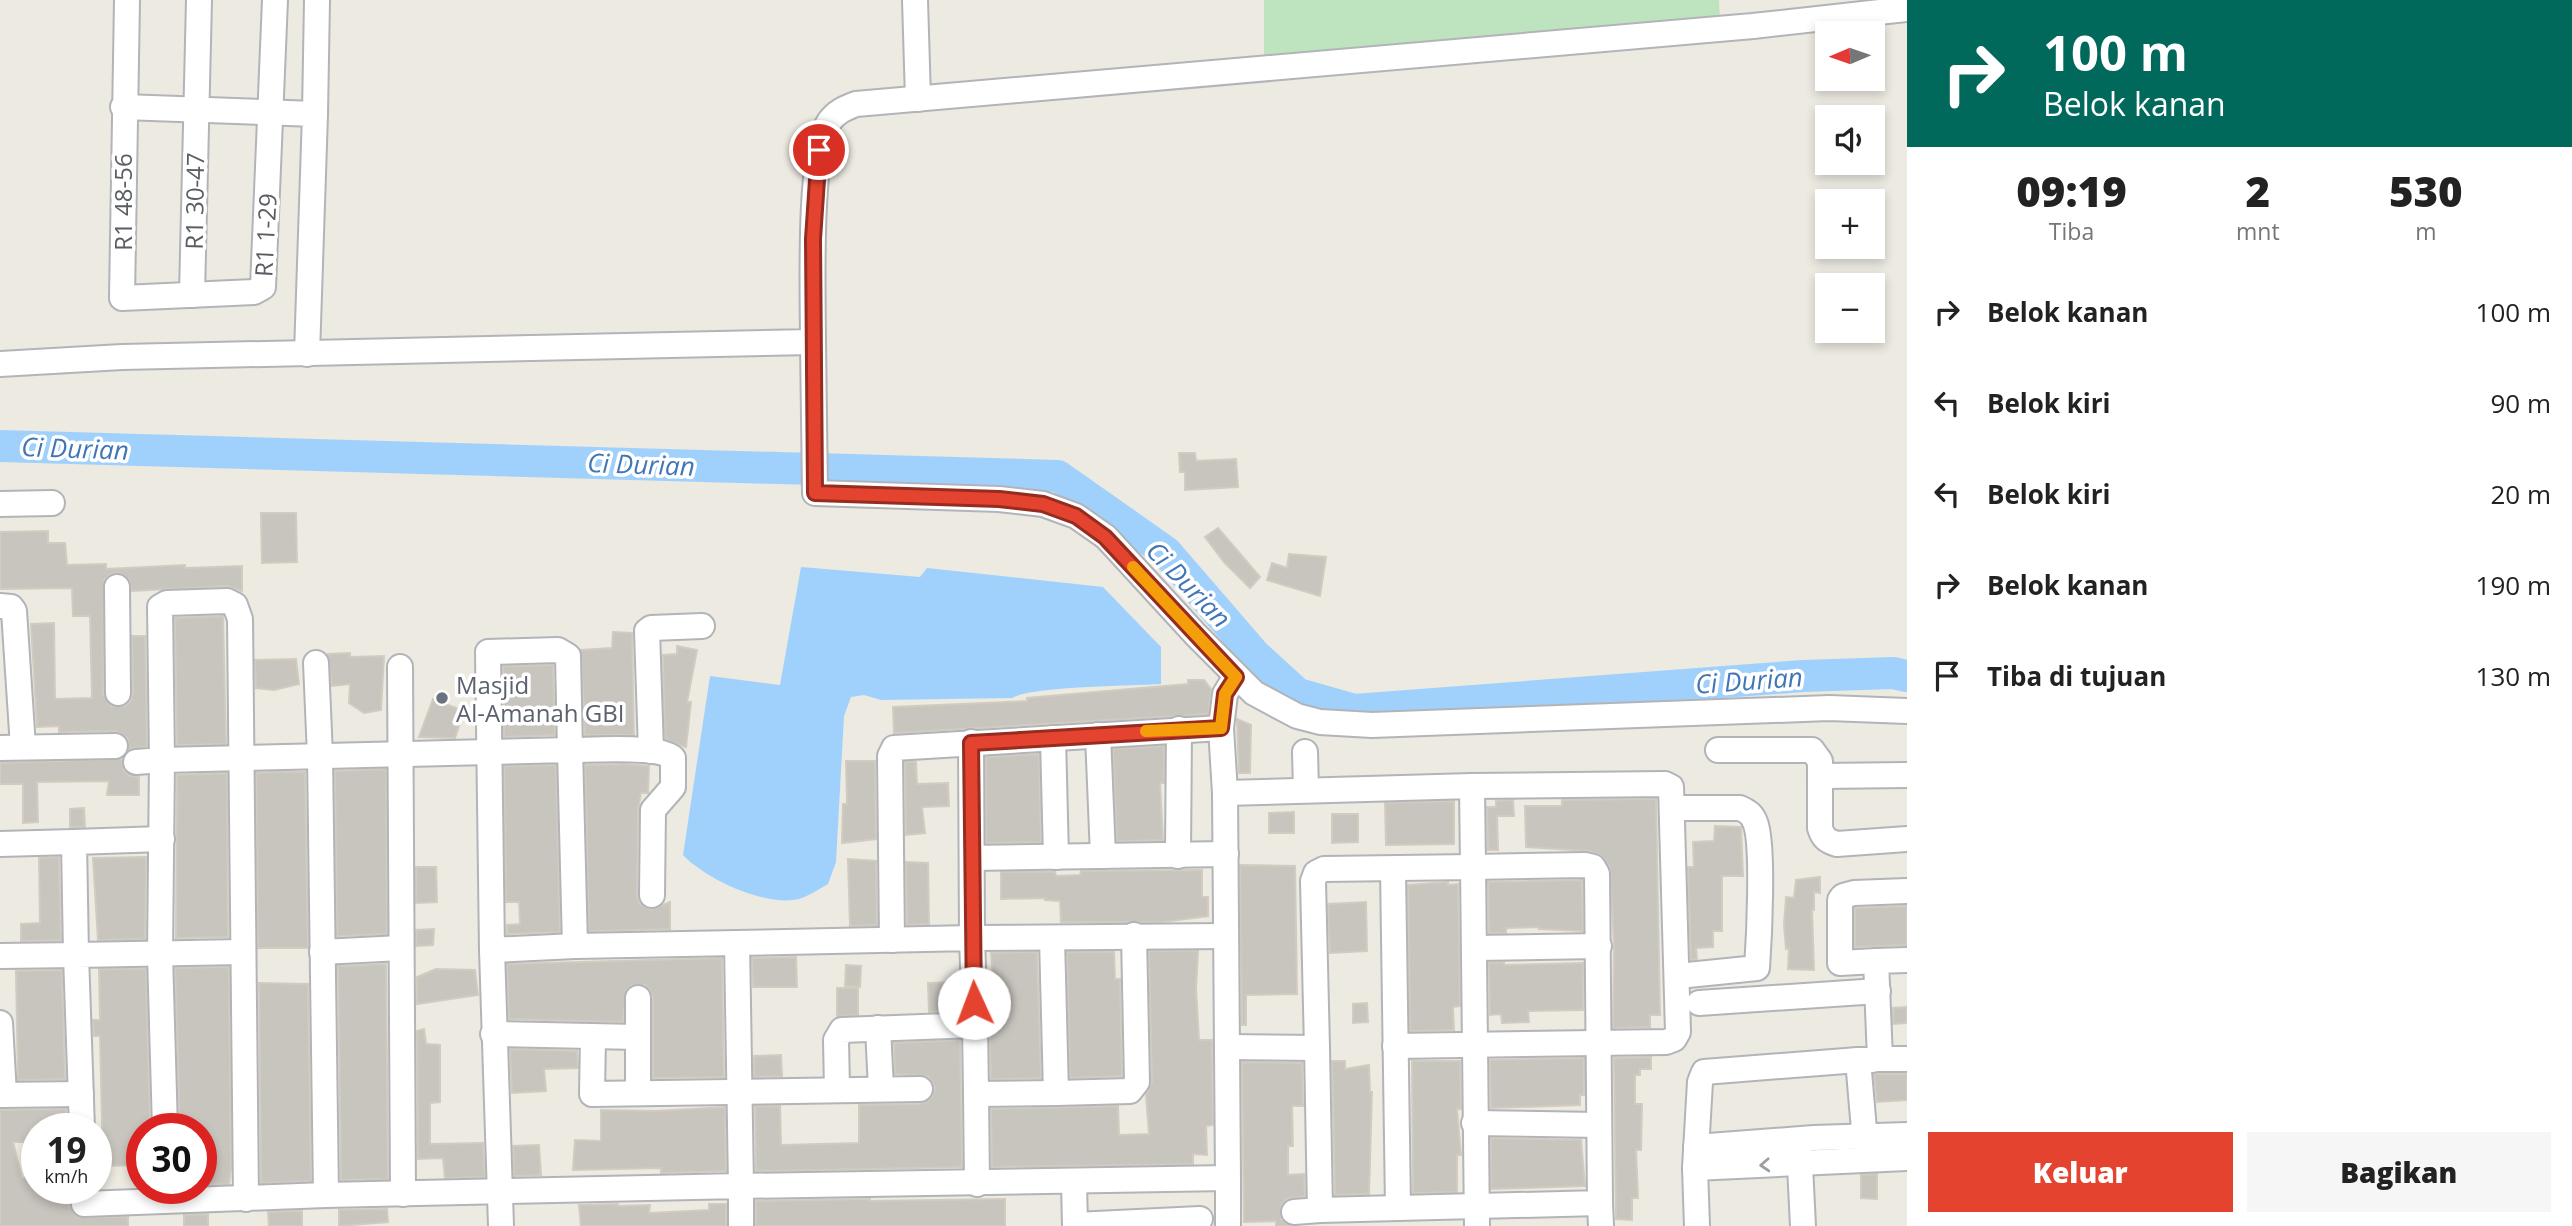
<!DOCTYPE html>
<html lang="id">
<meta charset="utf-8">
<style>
body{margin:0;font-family:"Open Sans",sans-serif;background:#f6f6f6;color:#222;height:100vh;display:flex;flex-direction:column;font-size:26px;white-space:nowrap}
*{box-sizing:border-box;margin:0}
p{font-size:23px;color:#767676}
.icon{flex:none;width:38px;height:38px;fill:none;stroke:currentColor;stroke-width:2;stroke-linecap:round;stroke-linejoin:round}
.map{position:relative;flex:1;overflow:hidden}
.side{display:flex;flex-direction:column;background:#fff;width:665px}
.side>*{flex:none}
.guide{background:#00695c;color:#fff;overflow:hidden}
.needle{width:46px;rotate:268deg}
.tools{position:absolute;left:1815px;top:21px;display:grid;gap:14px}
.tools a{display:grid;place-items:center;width:70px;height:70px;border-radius:0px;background:#fff;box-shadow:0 4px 10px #0003;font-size:35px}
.speed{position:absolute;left:21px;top:1113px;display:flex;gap:14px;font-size:35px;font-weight:700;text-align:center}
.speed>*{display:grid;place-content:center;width:91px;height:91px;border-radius:50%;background:#fff;box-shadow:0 4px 10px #0003;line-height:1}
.speed small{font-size:18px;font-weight:400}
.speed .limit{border:10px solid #d22;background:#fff;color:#111}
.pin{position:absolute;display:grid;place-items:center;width:60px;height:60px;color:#fff;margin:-30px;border:4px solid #fff;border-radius:50%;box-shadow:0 2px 7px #0007}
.me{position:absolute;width:77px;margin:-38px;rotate:358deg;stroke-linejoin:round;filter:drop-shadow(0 0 5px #0008)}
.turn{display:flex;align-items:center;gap:24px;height:147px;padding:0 21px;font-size:32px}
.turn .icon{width:91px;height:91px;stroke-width:2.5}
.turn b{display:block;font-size:49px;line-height:60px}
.eta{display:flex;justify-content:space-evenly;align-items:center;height:119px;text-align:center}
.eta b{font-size:42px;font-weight:800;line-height:49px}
.button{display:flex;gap:14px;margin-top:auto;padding:14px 21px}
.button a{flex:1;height:80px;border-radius:0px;background:#e4442f;color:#fff;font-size:28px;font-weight:800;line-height:80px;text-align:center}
.button a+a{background:#f6f6f6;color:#222}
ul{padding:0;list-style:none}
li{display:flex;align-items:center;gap:21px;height:91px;padding:0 21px}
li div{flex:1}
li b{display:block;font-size:26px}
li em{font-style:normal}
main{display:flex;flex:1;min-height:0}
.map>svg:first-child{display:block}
.green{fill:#bde4bf}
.water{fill:#a0d1fd}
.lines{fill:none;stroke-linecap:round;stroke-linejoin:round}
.river{stroke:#a0d1fd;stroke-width:32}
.building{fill:#c8c4be;stroke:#d1ccbf;stroke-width:2}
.minor-casing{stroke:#b2b4b8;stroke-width:28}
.minor{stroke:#fff;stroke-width:24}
.oneway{stroke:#9c9ea1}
.route-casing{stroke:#942c1f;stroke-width:18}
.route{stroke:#e4442f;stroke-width:12}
.slow{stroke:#f59e0b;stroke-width:12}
.worship-dot{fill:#6b7280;stroke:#fff;stroke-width:2.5}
.labels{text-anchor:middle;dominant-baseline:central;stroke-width:7;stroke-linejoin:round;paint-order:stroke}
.street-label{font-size:24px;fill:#5a5d62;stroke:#fff}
.worship-label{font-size:24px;fill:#5b616d;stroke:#fff;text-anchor:start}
.water-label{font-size:26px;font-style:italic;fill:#4176b6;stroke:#fff}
</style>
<main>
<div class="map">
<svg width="1907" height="1226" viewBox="0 0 1907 1226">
<rect width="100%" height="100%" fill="#eceae1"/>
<!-- green -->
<polygon class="green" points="1264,0 1719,0 1720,20 1264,60"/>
<!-- water -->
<path class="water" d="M 801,567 L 920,577 L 927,568 L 1103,587 L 1161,647 L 1161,684 C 1133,686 1032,686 1012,698 L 881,700 L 864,695 L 851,697 L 844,716 L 836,862 L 828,884 C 819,889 809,896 799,899 C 765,907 706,879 683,855 L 710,676 L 780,685 Z"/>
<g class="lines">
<!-- river -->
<polyline class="river" points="0,446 1058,476 1166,552 1255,655 1298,694 1354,710 1803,676 1893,673 1907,676"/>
</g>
<!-- building -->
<g class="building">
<polygon points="1179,453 1195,453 1196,461 1236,459 1238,487 1185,490 1185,472 1180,472"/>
<polygon points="261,513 296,513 297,562 262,563"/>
<polygon points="1218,528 1260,577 1250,588 1224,562 1205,537"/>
<polygon points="48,531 48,543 65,543 67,565 106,564 106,569 185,565 185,568 242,566 242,591 227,586 132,591 129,579 118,572 110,574 104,580 103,694 111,706 125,706 131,701 133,693 132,636 145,636 147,746 129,749 127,738 115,731 59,732 59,726 37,727 31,624 54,623 55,699 92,698 90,616 73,616 72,588 0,589 0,532"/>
<polygon points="1289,554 1326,557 1320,596 1267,580 1272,563 1287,568"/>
<polygon points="223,616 226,744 177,745 175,618"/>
<polygon points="613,632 632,633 634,735 585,735 581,650 612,648"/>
<polygon points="677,646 697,650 687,702 691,702 686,747 665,739 663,658 663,655 677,654"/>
<polygon points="350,653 350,657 384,656 381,710 364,713 349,703 350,684 332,686 328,654"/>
<polygon points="296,659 299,684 274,690 256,688 255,660"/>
<polygon points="553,665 555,735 504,737 503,666"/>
<polygon points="1188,680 1204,680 1211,689 1208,714 894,733 893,707 1027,701 1027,698 1188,684"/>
<polygon points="433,699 464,711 455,738 419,737"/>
<polygon points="1237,719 1251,725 1250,773 1239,773"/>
<polygon points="1164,746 1164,783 1160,783 1163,840 1117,841 1113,749"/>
<polygon points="1039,754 1041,842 986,843 986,757"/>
<polygon points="122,759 124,771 130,776 139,777 139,795 107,795 109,781 37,782 38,822 23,823 23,784 0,784 0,763"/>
<polygon points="846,761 875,761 876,839 842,843 843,804 847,804"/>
<polygon points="905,762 916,762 917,784 948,783 949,806 922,807 925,833 906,835"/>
<polygon points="624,764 649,766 648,793 641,793 638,810 637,896 639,903 651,910 670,902 670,929 589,931 585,765"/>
<polygon points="556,765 560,932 507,934 507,925 520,924 519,902 506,902 504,766"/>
<polygon points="386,769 387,934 337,936 335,771"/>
<polygon points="274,772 305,772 308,948 258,948 256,773"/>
<polygon points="227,773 228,937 176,938 177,775"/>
<polygon points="1656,799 1660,1015 1650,1015 1650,1027 1613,1028 1614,945 1610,867 1602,856 1589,851 1526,847 1525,806 1562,806 1562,800"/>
<polygon points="1513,800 1514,816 1497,816 1498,850 1488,850 1487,807 1496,807 1496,801"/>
<polygon points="1454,801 1454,844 1386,845 1385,803"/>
<polygon points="84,808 85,827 70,827 70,809"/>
<polygon points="1294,812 1294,833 1269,833 1269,813"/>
<polygon points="1332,814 1358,814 1358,842 1332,843"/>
<polygon points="1715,826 1741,827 1743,876 1722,876 1722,931 1713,931 1713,947 1696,948 1697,959 1691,960 1688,867 1694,867 1693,842 1714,841"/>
<polygon points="59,857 61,940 21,941 21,924 40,923 39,858"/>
<polygon points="146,857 145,939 98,940 93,858"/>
<polygon points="848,859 876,861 877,925 850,926"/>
<polygon points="906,862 928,863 929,924 907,925"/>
<polygon points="1240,865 1295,866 1297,994 1246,995 1246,1025 1242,1025"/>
<polygon points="416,867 436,867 437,902 416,903"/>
<polygon points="1202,870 1202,897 1208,897 1208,916 1162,922 1061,922 1060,901 1045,900 1045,898 1001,899 1001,872 1055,872 1056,876 1080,875 1081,871"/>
<polygon points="1820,877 1820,893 1814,892 1814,910 1812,910 1814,970 1788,969 1789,948 1786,949 1784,925 1786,897 1794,898 1796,880"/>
<polygon points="1582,880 1583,931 1539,929 1539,927 1506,928 1506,933 1489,933 1488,882"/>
<polygon points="1448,882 1448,885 1458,884 1460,1006 1453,1007 1454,1030 1410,1031 1408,885"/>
<polygon points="1366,902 1367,951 1330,953 1328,904"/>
<polygon points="1907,906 1907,945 1855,947 1855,908"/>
<polygon points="434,929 433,945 416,946 416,930"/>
<polygon points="1149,951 1198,951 1196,989 1199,1040 1212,1040 1212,1052 1213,1125 1206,1126 1207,1155 1193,1154 1193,1164 992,1167 991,1109 1118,1106 1119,1135 1149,1134 1146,1095 1152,1082"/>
<polygon points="1037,952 1041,1078 991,1079 988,978 993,978 991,953"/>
<polygon points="1067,952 1114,952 1115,979 1120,979 1122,1076 1070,1078"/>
<polygon points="796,957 797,987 753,987 752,958"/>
<polygon points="722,958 724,1077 653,1078 653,998 650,990 645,985 631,985 626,990 623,1022 509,1019 507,964"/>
<polygon points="1504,962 1504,965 1583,963 1583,1010 1528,1011 1529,1022 1502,1023 1501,1014 1490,1015 1489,963"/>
<polygon points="386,964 388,1179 341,1180 338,966"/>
<polygon points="846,965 861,966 860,987 845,986"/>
<polygon points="229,967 231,1168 229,1184 201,1185 201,1129 180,1129 175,968"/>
<polygon points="99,969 146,969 150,1129 142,1129 142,1165 103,1166 100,1036 94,1036 93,1020 100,1020"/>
<polygon points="436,969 475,970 478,995 417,1004 417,977"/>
<polygon points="62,970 65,1079 18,1080 16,971"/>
<polygon points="959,982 960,1011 929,1012 928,983"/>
<polygon points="259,983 308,984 311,1181 261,1183"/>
<polygon points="837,988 858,988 858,1015 837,1016"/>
<polygon points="1367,1003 1368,1022 1353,1023 1353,1004"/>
<polygon points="1907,1007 1907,1023 1893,1024 1893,1008"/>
<polygon points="424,1029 426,1044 440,1045 440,1102 430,1103 430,1144 483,1143 485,1177 445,1178 443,1158 418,1159 417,1031"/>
<polygon points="960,1040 962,1167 756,1171 755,1106 780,1106 781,1145 859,1143 859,1105 920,1104 928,1101 933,1096 935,1088 928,1076 895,1074 894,1043"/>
<polygon points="510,1049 577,1051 578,1068 544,1069 546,1091 512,1093"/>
<polygon points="781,1055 782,1076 754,1077 754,1056"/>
<polygon points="1651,1057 1651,1069 1640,1069 1640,1075 1635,1075 1635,1104 1642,1104 1641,1150 1636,1150 1638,1198 1632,1198 1632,1220 1616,1219 1614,1058"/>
<polygon points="1584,1058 1584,1095 1580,1095 1580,1105 1491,1108 1490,1060"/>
<polygon points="1332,1061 1345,1061 1345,1069 1369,1065 1370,1092 1372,1092 1369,1194 1335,1195"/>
<polygon points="1412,1061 1460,1061 1461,1109 1457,1109 1461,1155 1457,1155 1457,1192 1413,1193"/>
<polygon points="1242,1062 1302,1063 1303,1106 1292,1106 1293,1146 1288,1146 1288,1175 1304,1174 1305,1196 1286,1199 1281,1205 1281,1220 1290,1226 1276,1226 1276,1221 1244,1222"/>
<polygon points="1874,1074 1907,1074 1907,1100 1877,1102"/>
<polygon points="725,1107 726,1171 661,1173 661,1168 573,1170 575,1140 601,1141 601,1110 656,1111"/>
<polygon points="66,1109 67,1129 31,1129 32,1142 13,1142 22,1178 35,1178 35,1188 72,1188 69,1205 78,1217 128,1217 128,1226 0,1226 0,1110"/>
<polygon points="1491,1138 1581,1140 1585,1186 1491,1189"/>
<polygon points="539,1145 541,1175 514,1176 513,1146"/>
<polygon points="1877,1174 1877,1199 1861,1198 1861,1175"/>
<polygon points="870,1199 870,1201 1005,1199 1005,1226 756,1226 756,1201"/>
<polygon points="618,1204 618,1206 650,1205 649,1213 709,1210 709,1204 726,1204 726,1226 581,1226 579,1205"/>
<polygon points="387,1209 388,1222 339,1226 339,1210"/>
<polygon points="302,1211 302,1226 269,1226 268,1212"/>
<polygon points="208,1214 208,1226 184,1226 184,1215"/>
</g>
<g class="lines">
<!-- minor casing -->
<g class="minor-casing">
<g id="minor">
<polyline points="127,0 122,298 254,292 263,287 275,0"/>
<polyline points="915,0 918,99"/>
<polyline points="123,107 315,114 307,354"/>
<polyline points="315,114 317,0"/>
<polyline points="192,295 199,0"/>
<polyline points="813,342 815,493 999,499 1043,504 1076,516 1106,537 1196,635 1254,693 1297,716 1320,722 1372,725 1829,708 1907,711"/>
<path d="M 0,364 L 122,357 L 813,342 C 813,299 808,152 829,122 C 836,112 845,108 856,104 L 1753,26 L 1907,9"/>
<polyline points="0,504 52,503"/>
<polyline points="117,587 118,693"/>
<polyline points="0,606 11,607 14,611 23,747"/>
<polyline points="316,663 320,756 326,1195"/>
<polyline points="400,667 403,1194"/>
<polyline points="1221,728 1225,694 1236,676"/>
<polyline points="1098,735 1103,856"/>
<polyline points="1053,738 1056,857"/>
<polyline points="971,742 972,938 1226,936"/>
<polyline points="0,748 115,746"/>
<path d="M 1718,750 L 1812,750 L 1820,761 L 1820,828 C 1823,838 1827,841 1837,844 L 1907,839"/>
<polyline points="651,751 647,631 651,628 702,626"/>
<polyline points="1305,752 1306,790"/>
<polyline points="136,762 162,760 160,607 167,603 227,601 235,605 240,619 246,1199"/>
<polyline points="1821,776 1907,775"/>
<polyline points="1225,793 1472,786 1473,867 1585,865 1593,867 1597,874 1600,1203 1320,1210 1317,1048"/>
<path d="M 1673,808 L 1740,808 C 1747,811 1752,814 1755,822 C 1764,843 1759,940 1757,968 L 1678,976"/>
<polyline points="0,844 74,842"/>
<polyline points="1178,856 1179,729"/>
<polyline points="972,858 1226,854"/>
<polyline points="1393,869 1398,1207"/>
<polyline points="1052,938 1056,1093 1130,1091 1137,1082 1134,935"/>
<polyline points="737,943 972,938 975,1025 842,1030 836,1040 837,1089"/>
<path d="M 575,946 L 492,950 L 488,652 L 558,650 L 568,656 L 570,750 C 592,750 659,745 673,758 L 673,787 L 653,810 L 652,895"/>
<polyline points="1474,948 1599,946"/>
<polyline points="492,950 501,1226"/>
<polyline points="322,952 401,948"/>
<polyline points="0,956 76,955 74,842 162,839"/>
<polyline points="1907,960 1876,961 1880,1059 1907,1059"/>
<polyline points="1876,961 1840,963 1840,900 1843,896 1854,893 1907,891"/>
<polyline points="1699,1003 1878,991"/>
<polyline points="0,1023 4,1095"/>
<polyline points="975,1025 976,1094 1056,1093"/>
<polyline points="878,1028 881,1089"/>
<polyline points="493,1034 638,1037"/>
<polyline points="593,1036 592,1094 920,1089"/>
<polyline points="1395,1046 1666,1042 1674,1039 1678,1032 1671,787 1665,784 1472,786"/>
<polyline points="1227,1047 1317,1048 1313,881 1316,873 1324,869 1473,867 1477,1226"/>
<polyline points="638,1092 638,998"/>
<polyline points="976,1094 977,1184"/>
<polyline points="0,1095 81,1094"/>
<polyline points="1474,1123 1599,1125"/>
<polyline points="82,1129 76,955 243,952"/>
<polyline points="165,1129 160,954 162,760 570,750 575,946 737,943 741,1186 1228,1178 1225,793 1221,728 894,748 890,756 892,940"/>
<polyline points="1799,1146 1803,1226"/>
<polyline points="1696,1147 1814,1138 1907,1135"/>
<polyline points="1866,1153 1858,1060 1872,1060"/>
<polyline points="1695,1168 1907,1158"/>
<polyline points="1074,1182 1075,1226"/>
<polyline points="1600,1203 1601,1226"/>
<polyline points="84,1204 326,1195 741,1186 741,1226"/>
<polyline points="1294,1212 1320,1210"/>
<polyline points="1075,1225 1200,1219"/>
<polyline points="1228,1226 1228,1178"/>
<polyline points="1697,1226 1695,1168 1700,1082 1704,1072 1858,1060"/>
</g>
</g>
<!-- minor -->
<use href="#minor" class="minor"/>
</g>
<!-- one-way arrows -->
<defs><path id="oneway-chevron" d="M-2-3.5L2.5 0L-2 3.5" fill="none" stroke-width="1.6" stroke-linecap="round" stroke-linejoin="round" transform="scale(1.75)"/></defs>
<use class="oneway" href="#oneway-chevron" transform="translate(1765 1165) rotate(177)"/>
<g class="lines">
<!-- route casing -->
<g class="route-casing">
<polyline id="route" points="819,150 813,239 815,493 999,499 1043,504 1076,516 1105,537 1236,677 1225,694 1221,728 971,743 974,1003"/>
</g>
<!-- route -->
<use href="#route" class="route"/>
<!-- slow -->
<polyline class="slow" points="1133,567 1236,677 1225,694 1221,728 1146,731"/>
</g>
<!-- markers -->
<circle class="worship-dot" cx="442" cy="698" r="7"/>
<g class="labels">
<!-- street labels -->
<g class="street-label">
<text transform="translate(194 201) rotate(-89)">R1 30-47</text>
<text transform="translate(122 202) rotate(-90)">R1 48-56</text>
<text transform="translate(265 235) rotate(-87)">R1 1-29</text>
</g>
<!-- worship labels -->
<g class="worship-label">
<text x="456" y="684">Masjid<tspan x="456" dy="28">Al-Amanah GBI</tspan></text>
</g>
<!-- water labels -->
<g class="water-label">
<text transform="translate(75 448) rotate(2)">Ci Durian</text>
<text transform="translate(641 464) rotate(2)">Ci Durian</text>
<text transform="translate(1189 584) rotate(46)">Ci Durian</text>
<text transform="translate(1749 680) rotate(-4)">Ci Durian</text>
</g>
</g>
</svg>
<div class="tools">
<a><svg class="needle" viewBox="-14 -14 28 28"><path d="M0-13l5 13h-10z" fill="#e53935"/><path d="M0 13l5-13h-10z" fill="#767676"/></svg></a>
<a><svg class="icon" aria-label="sound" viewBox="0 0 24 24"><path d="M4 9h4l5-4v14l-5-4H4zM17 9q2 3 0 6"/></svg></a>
<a>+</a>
<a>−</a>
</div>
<div class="speed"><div>19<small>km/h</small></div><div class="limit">30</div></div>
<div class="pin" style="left:819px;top:150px;background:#d93025"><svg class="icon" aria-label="arrive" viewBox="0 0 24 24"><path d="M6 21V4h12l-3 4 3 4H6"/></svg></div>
<svg class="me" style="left:974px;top:1003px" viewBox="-20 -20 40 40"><circle r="19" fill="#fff"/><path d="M0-13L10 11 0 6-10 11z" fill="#e4442f"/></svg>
</div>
<section class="side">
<div class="guide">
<div class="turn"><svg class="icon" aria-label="right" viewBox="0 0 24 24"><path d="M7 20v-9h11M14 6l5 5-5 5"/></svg><div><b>100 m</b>Belok kanan</div></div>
</div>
<div class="eta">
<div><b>09:19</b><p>Tiba</p></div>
<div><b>2</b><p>mnt</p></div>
<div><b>530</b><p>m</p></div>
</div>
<ul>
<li><svg class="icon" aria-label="right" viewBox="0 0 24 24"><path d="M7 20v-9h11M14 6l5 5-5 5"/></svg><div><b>Belok kanan</b></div><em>100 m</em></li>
<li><svg class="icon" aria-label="left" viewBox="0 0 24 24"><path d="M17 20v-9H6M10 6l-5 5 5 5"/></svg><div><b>Belok kiri</b></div><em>90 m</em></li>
<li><svg class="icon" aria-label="left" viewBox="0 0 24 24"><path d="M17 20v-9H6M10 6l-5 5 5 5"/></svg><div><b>Belok kiri</b></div><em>20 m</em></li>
<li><svg class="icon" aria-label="right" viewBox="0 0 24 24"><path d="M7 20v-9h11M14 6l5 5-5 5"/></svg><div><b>Belok kanan</b></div><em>190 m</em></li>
<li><svg class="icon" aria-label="arrive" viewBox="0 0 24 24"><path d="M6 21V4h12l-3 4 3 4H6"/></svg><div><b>Tiba di tujuan</b></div><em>130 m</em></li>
</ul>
<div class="button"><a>Keluar</a><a>Bagikan</a></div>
</section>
</main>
